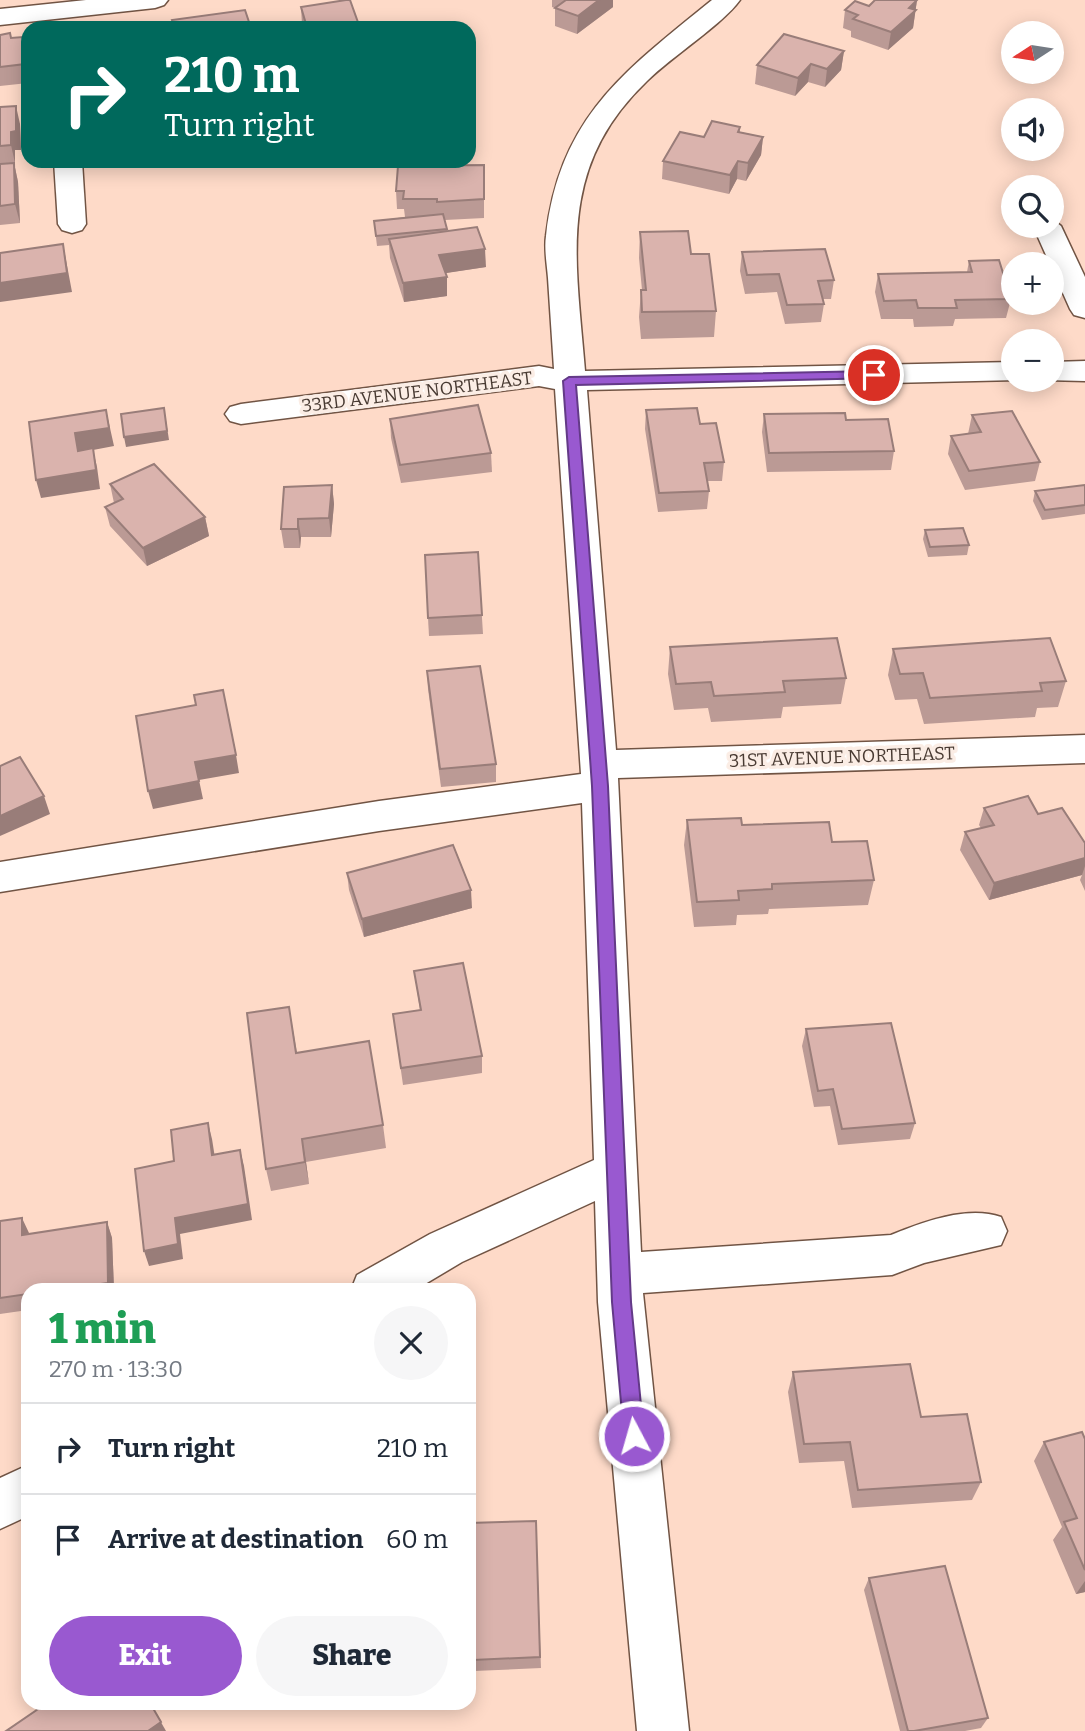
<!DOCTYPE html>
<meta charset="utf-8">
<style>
body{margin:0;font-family:Bitter,serif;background:#f6f6f7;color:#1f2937;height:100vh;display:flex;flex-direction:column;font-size:26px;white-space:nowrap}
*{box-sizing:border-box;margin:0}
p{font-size:23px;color:#747a83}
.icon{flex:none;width:38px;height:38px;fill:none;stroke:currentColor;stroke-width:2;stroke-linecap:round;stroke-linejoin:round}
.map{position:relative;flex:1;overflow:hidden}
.panel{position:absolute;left:21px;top:1283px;width:455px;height:427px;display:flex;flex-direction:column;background:#fff;border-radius:21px;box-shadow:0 4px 18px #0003}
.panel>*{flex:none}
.top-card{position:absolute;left:21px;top:21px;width:455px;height:147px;border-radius:21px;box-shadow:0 4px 18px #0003;background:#00695c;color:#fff;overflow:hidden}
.needle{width:46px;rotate:258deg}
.controls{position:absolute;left:1001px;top:21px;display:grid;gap:14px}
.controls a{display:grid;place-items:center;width:63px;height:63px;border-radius:50%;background:#fff;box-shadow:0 4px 18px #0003;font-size:35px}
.pin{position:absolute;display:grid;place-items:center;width:60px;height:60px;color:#fff;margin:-30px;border:4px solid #fff;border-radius:50%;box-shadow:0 2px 7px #0007}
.me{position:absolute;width:77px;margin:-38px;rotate:354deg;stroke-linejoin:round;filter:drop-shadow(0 0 5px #0008)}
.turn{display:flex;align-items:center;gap:24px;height:147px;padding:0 28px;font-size:32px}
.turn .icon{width:91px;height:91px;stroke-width:2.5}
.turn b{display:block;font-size:49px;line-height:60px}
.round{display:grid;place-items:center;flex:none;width:74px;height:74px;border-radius:37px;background:#f6f6f7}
.summary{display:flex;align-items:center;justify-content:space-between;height:119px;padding:0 28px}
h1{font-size:42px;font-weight:800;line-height:52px;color:#1e9e55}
.primary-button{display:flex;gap:14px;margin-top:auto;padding:14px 28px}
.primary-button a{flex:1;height:80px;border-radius:42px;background:#9959d0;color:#fff;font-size:28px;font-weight:800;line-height:80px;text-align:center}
.primary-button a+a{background:#f6f6f7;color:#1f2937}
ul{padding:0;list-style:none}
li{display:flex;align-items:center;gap:21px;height:91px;padding:0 28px;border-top:2px solid #e0e1e3}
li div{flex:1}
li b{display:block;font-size:26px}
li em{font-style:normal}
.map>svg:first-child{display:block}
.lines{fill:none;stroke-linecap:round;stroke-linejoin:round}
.minor-casing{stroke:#715444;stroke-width:3}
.minor{fill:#fff;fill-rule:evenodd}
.wall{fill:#bb9a95}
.shaded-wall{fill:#997d79}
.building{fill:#dab3ad;stroke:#997d79;stroke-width:2}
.route{fill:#9959d0;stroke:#633a87;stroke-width:2}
.labels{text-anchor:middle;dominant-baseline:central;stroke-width:7;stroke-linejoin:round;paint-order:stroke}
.street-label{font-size:18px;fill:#483a32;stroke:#fbede5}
</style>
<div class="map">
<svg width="1085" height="1731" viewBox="0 0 1085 1731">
<rect width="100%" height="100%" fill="#fedac8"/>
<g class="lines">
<!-- minor casing -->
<g class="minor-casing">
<g id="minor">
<polygon points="86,0 168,0 164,5 155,8 0,25 0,9"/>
<path d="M 712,0 L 740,0 C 723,24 671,57 647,81 C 556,168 576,258 585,371 L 1013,362 L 1013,380 L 1021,380 L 587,390 L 616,750 L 1085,735 L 1085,763 L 618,778 L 641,1252 L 891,1235 C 922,1222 968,1205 1001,1217 L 1007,1231 L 1001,1245 L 924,1263 L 892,1275 L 643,1293 L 689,1731 L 637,1731 L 598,1302 L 595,1201 L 462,1262 L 415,1290 L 351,1290 L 357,1275 L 430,1234 L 594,1160 L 582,803 L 379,831 L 0,892 L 0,862 L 379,801 L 581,774 L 555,389 L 539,386 L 241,424 L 230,421 L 225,414 L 230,407 L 241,404 L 539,366 L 554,369 C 552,339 550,308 548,278 C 547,265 544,249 546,236 C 560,116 625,71 712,0 Z"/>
<polygon points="54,161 82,161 86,224 82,230 72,233 62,230 58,224"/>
<polygon points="1052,219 1061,226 1085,277 1085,318 1074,315 1070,309 1033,226 1052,226"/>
<polygon points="1085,361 1085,381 1044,380 1052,380 1052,362"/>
<polygon points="28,1465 28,1516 0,1529 0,1478"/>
</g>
</g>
<!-- minor -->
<use href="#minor" class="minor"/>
</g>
<!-- wall -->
<g class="wall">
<polygon points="552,0 613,0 613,7 577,34 555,26 555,8 552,7"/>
<polygon points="917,0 913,28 888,50 851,37 851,31 843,28 845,10 869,6"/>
<polygon points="301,7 360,28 302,25"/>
<polygon points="0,35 11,38 23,37 27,55 28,83 0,86"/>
<polygon points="844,51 841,70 825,87 808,82 795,96 755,84 757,65"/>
<polygon points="0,107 20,124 21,150 15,150 15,163 14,163 18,182 20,223 0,225"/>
<polygon points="740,127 740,132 763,137 761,155 746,181 737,179 729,194 662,179 663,161 704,137"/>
<polygon points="186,161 251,161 187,168"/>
<polygon points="484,165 484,218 445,220 447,231 486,267 445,273 447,277 447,296 404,302 390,258 389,245 377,246 374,221 405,217 404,209 397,209 396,191"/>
<polygon points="640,232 691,254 716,311 714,337 641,339 639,317 641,290 642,290 639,258"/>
<polygon points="742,252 834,280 831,299 823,299 824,304 821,322 785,324 777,292 745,294 740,271"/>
<polygon points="969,261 1011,299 1006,318 955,319 953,326 914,327 913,319 881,319 875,292 878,274 967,272"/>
<polygon points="646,410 700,424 724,462 722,481 707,481 709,491 707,509 658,512 645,429"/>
<polygon points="764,414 846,420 894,451 891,470 767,472 762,432"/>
<polygon points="972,415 1040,462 1035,481 965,490 948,454 951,436 968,434"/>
<polygon points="390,419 491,453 492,472 401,483 391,438"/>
<polygon points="110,484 205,517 209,536 147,566 110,526 105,507 114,503"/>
<polygon points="332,485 334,504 331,537 301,537 300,548 284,548 281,529"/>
<polygon points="1085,485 1085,514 1042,520 1033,501 1035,491"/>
<polygon points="925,530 969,545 967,555 928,557 923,539"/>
<polygon points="478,552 483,634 429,636 428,618"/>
<polygon points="670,647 846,678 841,704 783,707 781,718 711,722 708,708 674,710 668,674"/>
<polygon points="893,649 1066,681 1058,707 1037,708 1035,717 924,724 917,699 895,700 888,675"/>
<polygon points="427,671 496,764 496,782 441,787 428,689"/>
<polygon points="984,808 1038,814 1085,843 1085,891 1080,880 1082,875 989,900 960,850 965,832 981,828 979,825"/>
<polygon points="687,820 742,825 832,842 874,880 868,905 769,909 768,914 737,915 736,925 694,927 684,845"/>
<polygon points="347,873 472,908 364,937 349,890"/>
<polygon points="414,971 482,1056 482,1073 403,1085 393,1014 420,1010"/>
<polygon points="289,1007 297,1053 383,1125 386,1148 306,1162 309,1184 271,1191 266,1169"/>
<polygon points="806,1029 915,1123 910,1139 838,1145 830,1106 814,1107 802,1046"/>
<polygon points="0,1221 29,1234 107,1222 112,1238 114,1290 28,1290 28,1310 0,1314"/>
<polygon points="793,1372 921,1417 981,1482 972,1500 852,1508 844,1461 799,1463 788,1392"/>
<polygon points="1085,1439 1085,1592 1076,1594 1053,1540 1062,1527 1034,1461 1044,1442"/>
<polygon points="536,1521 541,1668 474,1671 472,1608 469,1608 469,1523"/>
<polygon points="869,1578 988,1718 981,1728 965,1731 900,1731 864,1590"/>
</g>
<!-- shaded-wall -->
<g class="shaded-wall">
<polygon points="599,0 613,0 613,7 577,34 578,16"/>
<polygon points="917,0 913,28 888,50 891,32 909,8"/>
<polygon points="23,37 27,55 28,78 25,64"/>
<polygon points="844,51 841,70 825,87 827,69"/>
<polygon points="811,64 808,82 795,96 798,78"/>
<polygon points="16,106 20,124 21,150 15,150 15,163 11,145 11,132"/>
<polygon points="763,137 761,155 746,181 748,163"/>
<polygon points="738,161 737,179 729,194 730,175"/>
<polygon points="14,163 18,182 20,223 15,204"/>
<polygon points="63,244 72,292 0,302 0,283"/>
<polygon points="485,249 486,267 440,274 439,255"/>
<polygon points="447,277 447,296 404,302 403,283"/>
<polygon points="164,408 169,440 126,447 124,437"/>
<polygon points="106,410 114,446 93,450 97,467 100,489 41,498 36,480 78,451 75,433"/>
<polygon points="332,485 334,504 331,537 329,518"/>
<polygon points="205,517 209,536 147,566 143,548"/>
<polygon points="298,519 301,537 300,548 298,529"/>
<polygon points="236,755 239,773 199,780 203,799 153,809 148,791 195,762"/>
<polygon points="44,796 50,814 0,836 0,816"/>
<polygon points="1085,858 1085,866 1082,875 989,900 994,883"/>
<polygon points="471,890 472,908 364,937 362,919"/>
<polygon points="208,1123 212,1139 217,1171 212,1155"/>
<polygon points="302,1139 306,1162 309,1184 305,1162"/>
<polygon points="240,1150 244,1166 252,1220 180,1234 183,1259 149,1266 144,1251"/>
<polygon points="22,1218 29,1233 22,1235"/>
<polygon points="107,1222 112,1238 114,1290 111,1290 108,1283"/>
<polygon points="1085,1581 1085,1592 1076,1594"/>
<polygon points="150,1703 166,1731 148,1731"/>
</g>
<!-- building -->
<g class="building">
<polygon points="346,0 350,0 360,28 296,28 295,26 306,24 301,7"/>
<polygon points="566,0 599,0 578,16 555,8"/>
<polygon points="875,0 917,0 909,8 916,10 891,32 853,19 858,15 845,10 855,1 869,6"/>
<polygon points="245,10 251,28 175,28 172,20"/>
<polygon points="112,22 112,28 75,28 75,25"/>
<polygon points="10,33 11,38 23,37 25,64 0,67 0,35"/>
<polygon points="784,34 844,51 827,69 811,64 798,78 757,65"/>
<polygon points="16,106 16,131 11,132 11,145 0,146 0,107"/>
<polygon points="712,121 740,127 738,132 763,137 748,163 738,161 730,175 663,161 680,132 704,137"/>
<polygon points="14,163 15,204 0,206 0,164"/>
<polygon points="484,165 484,199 437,202 437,199 403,199 404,191 396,191 398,166"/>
<polygon points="443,214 447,229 376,236 374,221"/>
<polygon points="477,227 485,249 439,255 447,277 403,283 389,239"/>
<polygon points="688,231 691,254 709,254 716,311 642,312 641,290 646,290 640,232"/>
<polygon points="63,244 67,273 0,283 0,253"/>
<polygon points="825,249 834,280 818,281 824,304 787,305 779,274 747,275 742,252"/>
<polygon points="999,260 1011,299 955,300 957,308 918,308 916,300 884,301 878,274 972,272 969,261"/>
<polygon points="478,405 491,453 400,465 390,419"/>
<polygon points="164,408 167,431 124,437 121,414"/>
<polygon points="697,408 700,424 716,423 724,462 704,463 709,491 659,493 646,410"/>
<polygon points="106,410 109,428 75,433 78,451 93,448 96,470 36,480 29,422"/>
<polygon points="1012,411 1040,462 969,471 951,436 981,432 972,415"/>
<polygon points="845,413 846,420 888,419 894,451 769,453 764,414"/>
<polygon points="154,464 205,517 143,548 105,507 123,499 110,484"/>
<polygon points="332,485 329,518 298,519 298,529 281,529 284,487"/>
<polygon points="1085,485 1085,505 1045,510 1035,491"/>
<polygon points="963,528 969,545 930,547 925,530"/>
<polygon points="478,552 482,615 428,618 425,555"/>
<polygon points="837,638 846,678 783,681 785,692 714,696 711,682 676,684 670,647"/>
<polygon points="1050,638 1066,681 1040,683 1042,691 930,698 923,673 900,674 893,649"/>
<polygon points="480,666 496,764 440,769 427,671"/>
<polygon points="223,690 236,755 195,762 199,781 148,791 136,716 196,705 194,695"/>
<polygon points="20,757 44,796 0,816 0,766"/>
<polygon points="1028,796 1038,814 1062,808 1085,843 1085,858 994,883 965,832 994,825 984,808"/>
<polygon points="741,818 742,825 829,822 832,842 867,841 874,880 772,884 772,889 738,891 739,900 697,902 687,820"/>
<polygon points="453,845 471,890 362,919 347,873"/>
<polygon points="463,963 482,1056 401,1068 393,1014 421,1010 414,971"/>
<polygon points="289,1007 296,1053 369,1041 383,1125 302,1139 305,1162 266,1169 247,1013"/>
<polygon points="891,1023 915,1123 842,1129 833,1089 818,1091 806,1029"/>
<polygon points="208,1123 212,1155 240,1150 248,1204 175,1218 178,1244 144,1251 135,1169 174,1161 171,1130"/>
<polygon points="22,1218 22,1235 107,1222 108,1283 58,1290 28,1290 28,1294 0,1298 0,1221"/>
<polygon points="910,1364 921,1417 967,1414 981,1482 858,1490 850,1442 804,1444 793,1372"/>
<polygon points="1082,1432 1085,1439 1085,1570 1064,1522 1077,1518 1044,1442"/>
<polygon points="536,1521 540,1657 473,1660 472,1596 469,1596 469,1523"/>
<polygon points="945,1566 988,1718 914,1731 908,1731 869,1578"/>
<polygon points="47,1703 150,1703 161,1722 148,1731 6,1731"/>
</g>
<!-- route -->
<polygon class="route" points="874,371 881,375 879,378 576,385 608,786 631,1302 644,1436 641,1443 634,1446 627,1443 624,1436 612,1302 592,786 563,381 569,377"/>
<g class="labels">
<!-- street labels -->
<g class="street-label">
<text transform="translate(417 392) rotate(-7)">33RD AVENUE NORTHEAST</text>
<text transform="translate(842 757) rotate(-2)">31ST AVENUE NORTHEAST</text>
</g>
</g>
</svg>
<div class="controls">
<a><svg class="needle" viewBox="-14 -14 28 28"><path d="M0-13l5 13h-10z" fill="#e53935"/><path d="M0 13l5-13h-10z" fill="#747a83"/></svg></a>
<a><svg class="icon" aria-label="sound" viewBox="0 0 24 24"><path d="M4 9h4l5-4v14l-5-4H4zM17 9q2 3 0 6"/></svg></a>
<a><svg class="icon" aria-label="search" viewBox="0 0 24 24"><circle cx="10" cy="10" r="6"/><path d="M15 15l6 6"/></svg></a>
<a>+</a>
<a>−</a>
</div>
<div class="pin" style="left:874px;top:375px;background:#d93025"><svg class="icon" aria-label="arrive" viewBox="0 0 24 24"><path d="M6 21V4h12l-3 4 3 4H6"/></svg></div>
<svg class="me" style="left:634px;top:1436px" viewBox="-20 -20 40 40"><circle r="17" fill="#9959d0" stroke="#fff" stroke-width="3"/><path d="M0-11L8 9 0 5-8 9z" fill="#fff"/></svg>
<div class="top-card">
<div class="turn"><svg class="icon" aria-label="right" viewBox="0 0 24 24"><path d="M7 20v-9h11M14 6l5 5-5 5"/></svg><div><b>210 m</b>Turn right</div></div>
</div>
<section class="panel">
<div class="summary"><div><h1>1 min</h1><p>270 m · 13:30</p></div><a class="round"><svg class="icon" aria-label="close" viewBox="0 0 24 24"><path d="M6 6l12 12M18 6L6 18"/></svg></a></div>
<ul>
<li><svg class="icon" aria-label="right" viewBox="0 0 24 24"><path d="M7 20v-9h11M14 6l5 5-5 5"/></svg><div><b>Turn right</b></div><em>210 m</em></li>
<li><svg class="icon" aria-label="arrive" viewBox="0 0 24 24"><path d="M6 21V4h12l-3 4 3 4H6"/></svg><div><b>Arrive at destination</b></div><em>60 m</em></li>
</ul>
<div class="primary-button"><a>Exit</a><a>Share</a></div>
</section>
</div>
